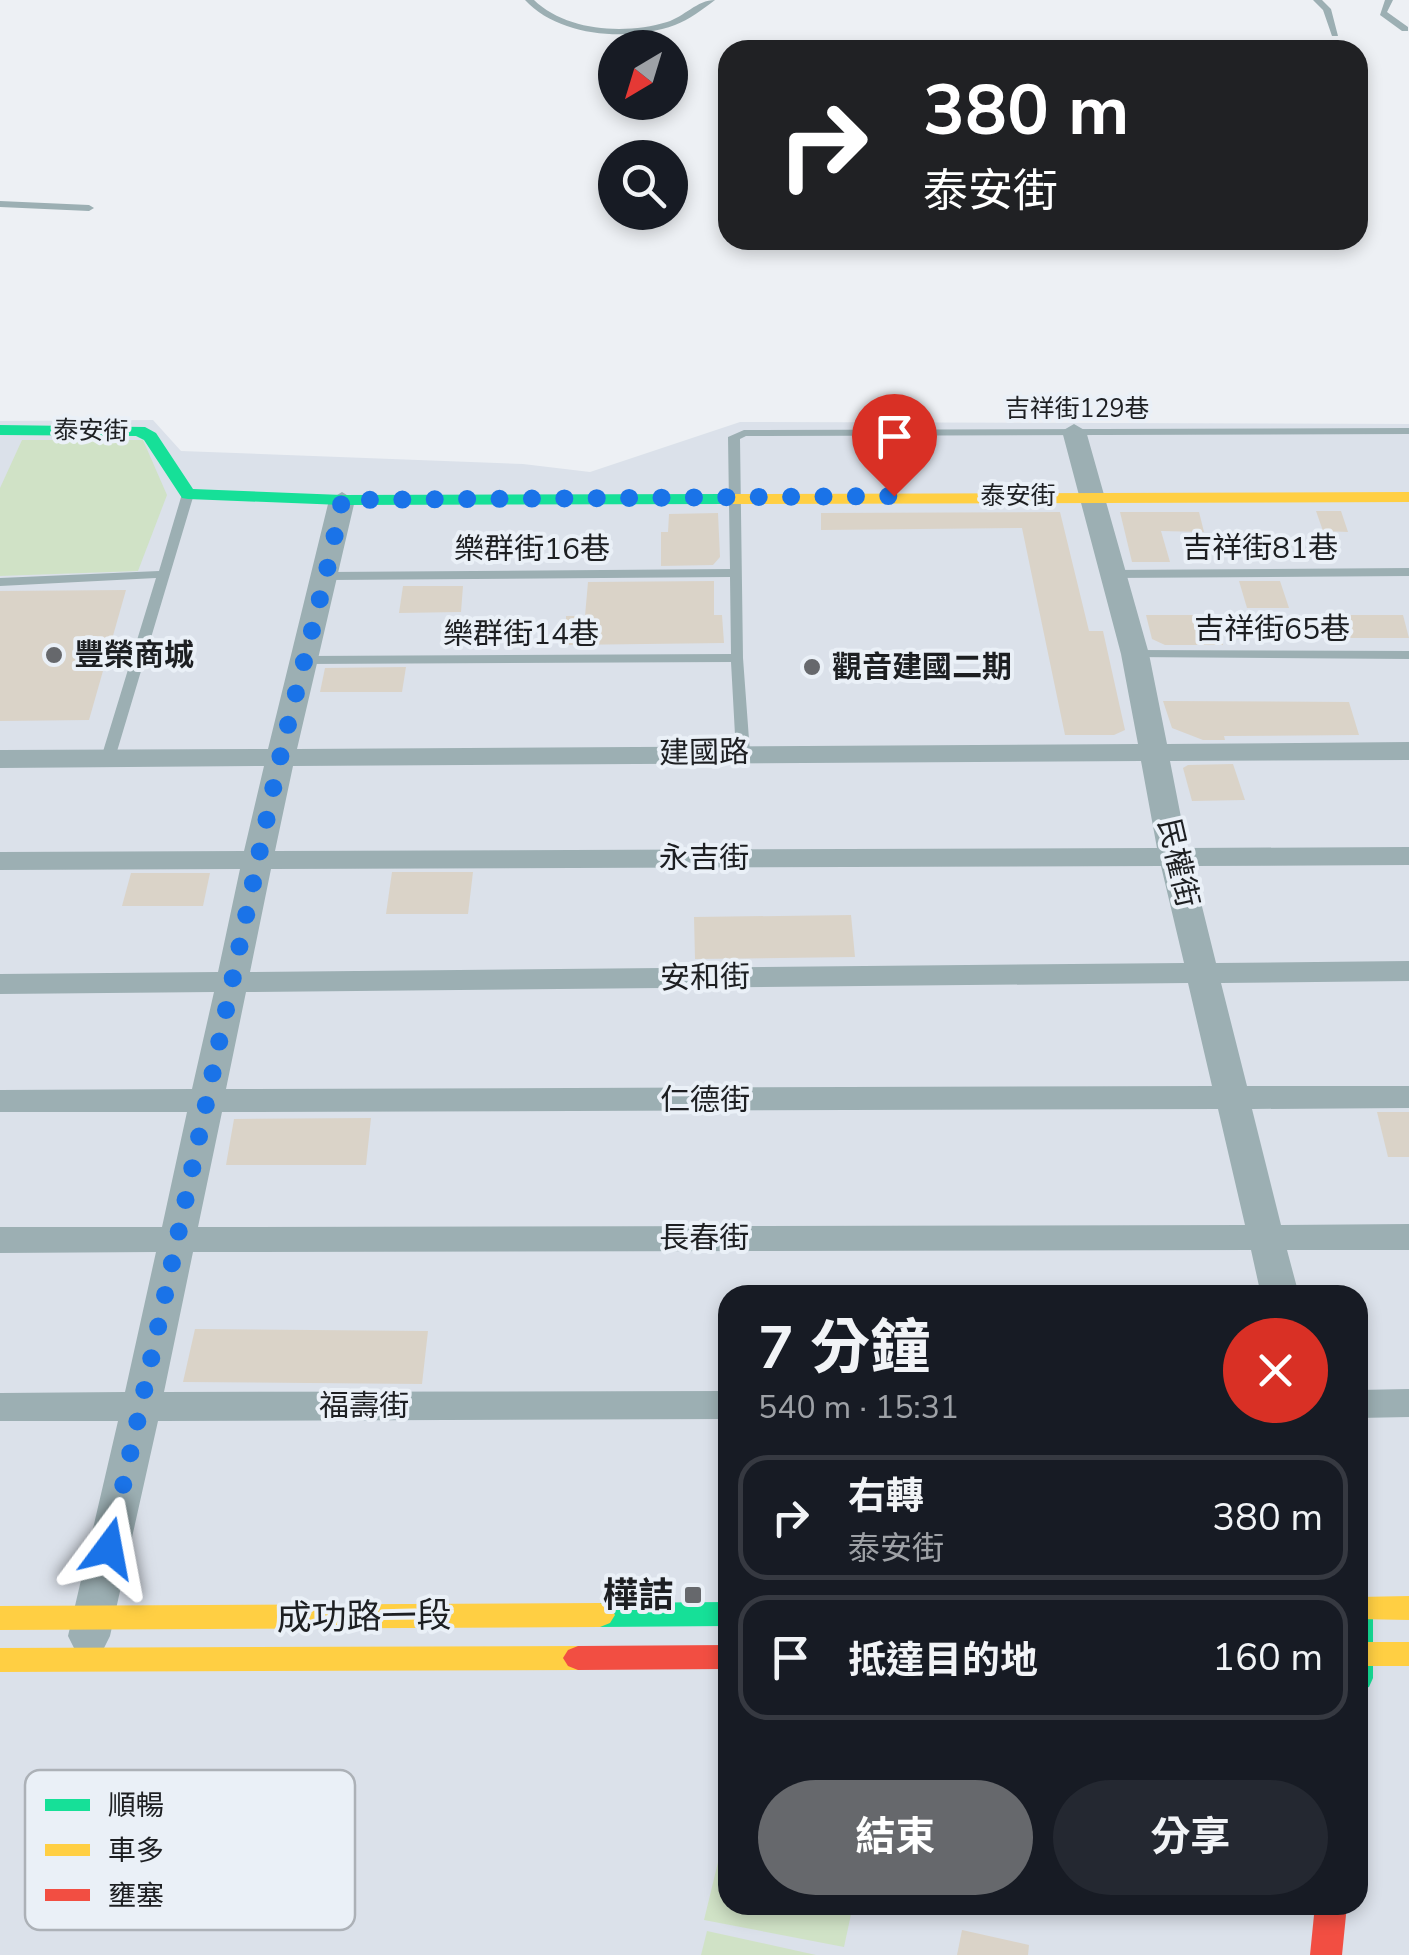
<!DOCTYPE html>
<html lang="zh-TW">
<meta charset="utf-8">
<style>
body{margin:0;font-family:"Nunito Sans","Noto Sans TC",sans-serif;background:#242831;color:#f1f3f6;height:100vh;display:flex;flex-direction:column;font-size:38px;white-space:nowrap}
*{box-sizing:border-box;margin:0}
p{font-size:32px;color:#9ea1a6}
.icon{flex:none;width:55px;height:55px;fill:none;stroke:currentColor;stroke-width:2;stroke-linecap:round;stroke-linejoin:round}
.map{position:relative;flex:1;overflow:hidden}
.side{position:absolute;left:718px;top:1285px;width:650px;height:630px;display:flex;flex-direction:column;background:#171b24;border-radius:30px;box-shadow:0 5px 15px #0003}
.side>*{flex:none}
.hud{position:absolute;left:718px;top:40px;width:650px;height:210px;border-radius:30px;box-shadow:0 5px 15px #0003;background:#202124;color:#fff;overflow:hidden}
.needle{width:65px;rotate:218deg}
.tools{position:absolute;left:598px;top:30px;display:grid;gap:20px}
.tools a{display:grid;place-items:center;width:90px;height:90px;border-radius:50%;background:#171b24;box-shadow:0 5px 15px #0003;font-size:50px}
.pin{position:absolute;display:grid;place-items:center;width:85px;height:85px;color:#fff;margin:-102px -42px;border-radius:50% 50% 50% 0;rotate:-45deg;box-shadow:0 0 10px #0007}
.pin .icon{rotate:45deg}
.me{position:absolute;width:110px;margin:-55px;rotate:13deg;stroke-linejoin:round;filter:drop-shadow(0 0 8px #0008)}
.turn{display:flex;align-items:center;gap:35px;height:210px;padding:0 40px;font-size:45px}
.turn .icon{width:130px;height:130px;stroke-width:2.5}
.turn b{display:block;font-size:70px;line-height:85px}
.round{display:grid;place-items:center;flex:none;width:105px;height:105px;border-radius:52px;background:#242831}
.head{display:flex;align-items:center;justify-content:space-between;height:170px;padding:0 40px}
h1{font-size:60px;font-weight:700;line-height:75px}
.action{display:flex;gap:20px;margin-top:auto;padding:20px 40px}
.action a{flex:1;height:115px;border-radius:60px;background:#66686c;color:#fff;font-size:40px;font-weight:700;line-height:115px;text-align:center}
.action a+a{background:#242831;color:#f1f3f6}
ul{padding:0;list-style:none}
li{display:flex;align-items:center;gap:30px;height:125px;margin:0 20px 15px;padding:0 20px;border:5px solid #363941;border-radius:30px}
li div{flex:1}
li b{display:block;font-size:38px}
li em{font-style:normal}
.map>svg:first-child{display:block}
.built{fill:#dbe1ea;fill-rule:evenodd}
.green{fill:#d0e2c6}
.building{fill:#dad3c8}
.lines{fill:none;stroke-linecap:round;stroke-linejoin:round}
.lane{fill:#9cafb3;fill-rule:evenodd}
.street{fill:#9cafb3;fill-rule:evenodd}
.fast{fill:#16e098;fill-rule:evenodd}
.slow{fill:#ffcf43;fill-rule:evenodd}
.jam{fill:#f24e42;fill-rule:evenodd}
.route{stroke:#1a73e8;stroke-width:18;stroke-dasharray:0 32.4}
.poi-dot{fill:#66686c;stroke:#eaf0f7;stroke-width:4}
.labels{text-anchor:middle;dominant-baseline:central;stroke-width:8;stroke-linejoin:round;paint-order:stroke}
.far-street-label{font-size:25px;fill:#1d1f22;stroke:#eaf0f7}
.street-label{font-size:30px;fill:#1d1f22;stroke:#eaf0f7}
.poi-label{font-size:30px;font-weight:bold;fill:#1d1f22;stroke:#eaf0f7;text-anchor:start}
.near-poi-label{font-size:35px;font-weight:bold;fill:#1d1f22;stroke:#eaf0f7;text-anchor:end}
.near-street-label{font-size:35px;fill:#1d1f22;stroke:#eaf0f7}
.key{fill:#eaf0f7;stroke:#acb1b7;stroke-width:2.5}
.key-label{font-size:28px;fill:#1d1f22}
</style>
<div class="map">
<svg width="1409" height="1955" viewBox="0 0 1409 1955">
<rect width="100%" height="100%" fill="#edf0f4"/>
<!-- built -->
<path class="built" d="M 153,420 L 181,451 L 523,464 L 590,472 L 740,422 L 1409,424 L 1409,1955 L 0,1955 L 0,421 ZM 728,1295 L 1358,1295 L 1358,1905 L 728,1905 Z"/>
<!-- green -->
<g class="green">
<polygon points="22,440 143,440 167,495 138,571 0,576 0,488"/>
<polygon points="727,1825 728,1905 853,1905 844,1947 704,1920"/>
<polygon points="707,1931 816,1955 701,1955"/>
</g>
<!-- building -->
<g class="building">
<polygon points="1316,511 1341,511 1348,532 1323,531"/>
<polygon points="1060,512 1089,631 1103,631 1125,730 1114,735 1065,735 1022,528 821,530 821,513"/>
<polygon points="1120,512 1199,512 1204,532 1161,531 1170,562 1132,562"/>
<polygon points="718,513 720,557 713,565 661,566 661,532 668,532 669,514"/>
<polygon points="714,581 714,615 722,615 724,643 566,645 566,616 585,616 588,582"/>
<polygon points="1239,581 1280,581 1289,608 1247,608"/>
<polygon points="403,586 463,586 461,612 399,613"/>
<polygon points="126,590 89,720 0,721 0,591"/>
<polygon points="1146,615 1214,615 1223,645 1165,645 1152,639"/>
<polygon points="1340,615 1403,615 1409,638 1348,638"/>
<polygon points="406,667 402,692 320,692 325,668"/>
<polygon points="1163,701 1349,702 1359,735 1224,736 1225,740 1203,740 1172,728"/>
<polygon points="1233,764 1245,800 1192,801 1183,768 1188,765"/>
<polygon points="392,872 473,872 468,914 386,914"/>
<polygon points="131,873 210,873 203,906 122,906"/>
<polygon points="851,915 855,957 695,959 694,917"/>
<polygon points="1377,1112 1409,1112 1409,1157 1388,1157"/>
<polygon points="371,1118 366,1165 226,1165 234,1119"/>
<polygon points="195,1329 428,1331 422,1384 183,1382"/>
<polygon points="962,1930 1029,1945 1028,1955 957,1955"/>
</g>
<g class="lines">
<!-- lane -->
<g class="lane">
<path d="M 525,0 L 534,0 C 566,31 625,35 667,22 C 684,17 697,0 715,0 C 703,9 689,20 675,25 C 629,42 559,37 525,0 Z"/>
<polygon points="1313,0 1322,0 1331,9 1338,36 1332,36 1323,10"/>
<polygon points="1385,0 1393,0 1387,12 1408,27 1408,31 1402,31 1380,15"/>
<polygon points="0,201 89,205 94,208 89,211 0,207"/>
<polygon points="1409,428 1409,434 746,436 740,439 743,658 750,753 743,757 736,753 731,662 306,664 300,660 306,656 731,654 730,577 328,580 322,576 328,572 730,569 728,437 744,430"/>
<polygon points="188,491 194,494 115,758 108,762 103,761 101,758 156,578 0,586 0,578 159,571 182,494"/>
<polygon points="1409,568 1409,576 1112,578 1106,574 1112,570"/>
<polygon points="1135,650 1409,651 1409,659 1130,657 1130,651"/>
</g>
<!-- street -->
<g class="street">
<path d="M 1074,424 L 1086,431 L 1149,654 L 1167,744 L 1409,742 L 1409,760 L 1170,761 L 1187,848 L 1409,847 L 1409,865 L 1192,866 L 1216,963 L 1409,961 L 1409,981 L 1221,983 L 1247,1086 L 1409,1086 L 1409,1108 L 1252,1109 L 1281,1225 L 1409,1224 L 1409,1250 L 1287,1250 L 1299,1295 L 1261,1295 L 1251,1250 L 193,1252 L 164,1392 L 728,1391 L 728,1419 L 158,1421 L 110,1636 L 104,1648 L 89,1653 L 74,1648 L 68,1636 L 118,1421 L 0,1421 L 0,1393 L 125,1392 L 156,1252 L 0,1253 L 0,1227 L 162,1227 L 187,1112 L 0,1112 L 0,1090 L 192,1089 L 214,992 L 0,994 L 0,974 L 218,972 L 240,869 L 0,870 L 0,852 L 244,851 L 264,766 L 0,768 L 0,750 L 268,749 L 329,500 L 342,492 L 355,500 L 297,749 L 1138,744 L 1121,654 L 1062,431 ZM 1141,761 L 1157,848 L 275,851 L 293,766 ZM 1161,866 L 1184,963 L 250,972 L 271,869 ZM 1188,983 L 1212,1086 L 226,1089 L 246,992 ZM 1218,1109 L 1245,1225 L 198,1227 L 222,1112 Z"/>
<polygon points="1409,1389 1409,1417 1358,1418 1358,1390"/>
</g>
<!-- fast -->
<g class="fast">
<polygon points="0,425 145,427 156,433 193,489 342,495 729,494 738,499 729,504 342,505 188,499 182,498 144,440 136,436 0,435"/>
<polygon points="1358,1596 1368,1600 1373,1608 1373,1678 1369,1687 1358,1690"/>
<polygon points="728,1602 728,1626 600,1627 590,1623 585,1615 590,1607 600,1603"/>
</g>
<!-- slow -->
<g class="slow">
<polygon points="1409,492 1409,502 729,504 720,499 729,494"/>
<polygon points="1409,1596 1409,1620 1358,1619 1358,1597"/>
<polygon points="600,1603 610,1607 615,1615 610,1623 600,1627 0,1630 0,1606"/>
<rect x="1358" y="1642" width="51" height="24"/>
<polygon points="578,1646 588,1650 593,1658 588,1666 578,1670 0,1672 0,1648"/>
</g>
<!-- jam -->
<g class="jam">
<polygon points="728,1645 728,1669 578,1670 568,1666 563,1658 568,1650 578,1646"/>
<polygon points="1315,1905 1347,1905 1342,1955 1310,1955"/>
</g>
</g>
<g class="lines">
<!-- route -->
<path class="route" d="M 109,1548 C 166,1297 218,1046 272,794 C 293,695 323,599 342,500 L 894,496"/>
</g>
<!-- markers -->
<g class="poi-dot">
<circle cx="54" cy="655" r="10"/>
<circle cx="812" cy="667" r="10"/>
<rect x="683" y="1585" width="20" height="20" rx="5"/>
</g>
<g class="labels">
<!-- far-street labels -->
<g class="far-street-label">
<text x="1077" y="409">吉祥街129巷</text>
<text transform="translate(91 431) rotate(1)">泰安街</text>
<text x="1018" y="496">泰安街</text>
</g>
<!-- street labels -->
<g class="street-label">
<text x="1260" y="548">吉祥街81巷</text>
<text x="532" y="549">樂群街16巷</text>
<text x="1272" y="629">吉祥街65巷</text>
<text x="521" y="634">樂群街14巷</text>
<text transform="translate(704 753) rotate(-1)">建國路</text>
<text x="704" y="858">永吉街</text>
<text transform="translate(1178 863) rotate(77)">民權街</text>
<text transform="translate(705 978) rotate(-1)">安和街</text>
<text x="705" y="1100">仁德街</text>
<text x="704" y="1238">長春街</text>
<text x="364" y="1406">福壽街</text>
</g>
<!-- poi labels -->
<g class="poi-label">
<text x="74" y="655">豐榮商城</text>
<text x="832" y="667">觀音建國二期</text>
</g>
<!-- near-poi labels -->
<g class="near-poi-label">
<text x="673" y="1595">樺詰</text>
</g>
<!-- near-street labels -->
<g class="near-street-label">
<text transform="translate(364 1617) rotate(-1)">成功路一段</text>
</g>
</g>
<!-- legend -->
<rect x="25" y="1770" width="330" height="160" rx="15" class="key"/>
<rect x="45" y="1799" width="45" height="12" fill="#16e098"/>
<rect x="45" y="1844" width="45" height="12" fill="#ffcf43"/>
<rect x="45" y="1889" width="45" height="12" fill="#f24e42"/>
<g class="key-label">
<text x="108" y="1815">順暢</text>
<text x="108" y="1860">車多</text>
<text x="108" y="1905">壅塞</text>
</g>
</svg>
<div class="tools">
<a><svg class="needle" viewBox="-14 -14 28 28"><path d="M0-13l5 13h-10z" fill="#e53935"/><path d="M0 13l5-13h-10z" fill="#9ea1a6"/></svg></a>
<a><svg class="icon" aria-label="search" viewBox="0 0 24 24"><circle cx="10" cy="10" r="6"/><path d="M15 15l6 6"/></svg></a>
</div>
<div class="pin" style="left:894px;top:496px;background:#d93025"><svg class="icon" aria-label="arrive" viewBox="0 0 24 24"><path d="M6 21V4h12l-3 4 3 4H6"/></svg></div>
<svg class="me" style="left:109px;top:1548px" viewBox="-20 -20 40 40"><path d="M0-17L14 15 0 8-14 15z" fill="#1a73e8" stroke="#fff" stroke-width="4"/></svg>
<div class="hud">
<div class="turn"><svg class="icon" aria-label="right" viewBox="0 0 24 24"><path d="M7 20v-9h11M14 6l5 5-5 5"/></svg><div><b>380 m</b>泰安街</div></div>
</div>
<section class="side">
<div class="head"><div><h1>7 分鐘</h1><p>540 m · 15:31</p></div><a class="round" style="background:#d93025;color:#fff"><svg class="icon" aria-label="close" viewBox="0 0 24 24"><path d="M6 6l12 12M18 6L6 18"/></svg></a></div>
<ul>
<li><svg class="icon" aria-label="right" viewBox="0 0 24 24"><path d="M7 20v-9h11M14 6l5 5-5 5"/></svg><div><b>右轉</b><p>泰安街</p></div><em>380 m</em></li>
<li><svg class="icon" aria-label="arrive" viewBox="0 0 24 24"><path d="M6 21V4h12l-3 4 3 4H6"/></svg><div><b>抵達目的地</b></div><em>160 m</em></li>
</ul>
<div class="action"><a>結束</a><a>分享</a></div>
</section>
</div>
